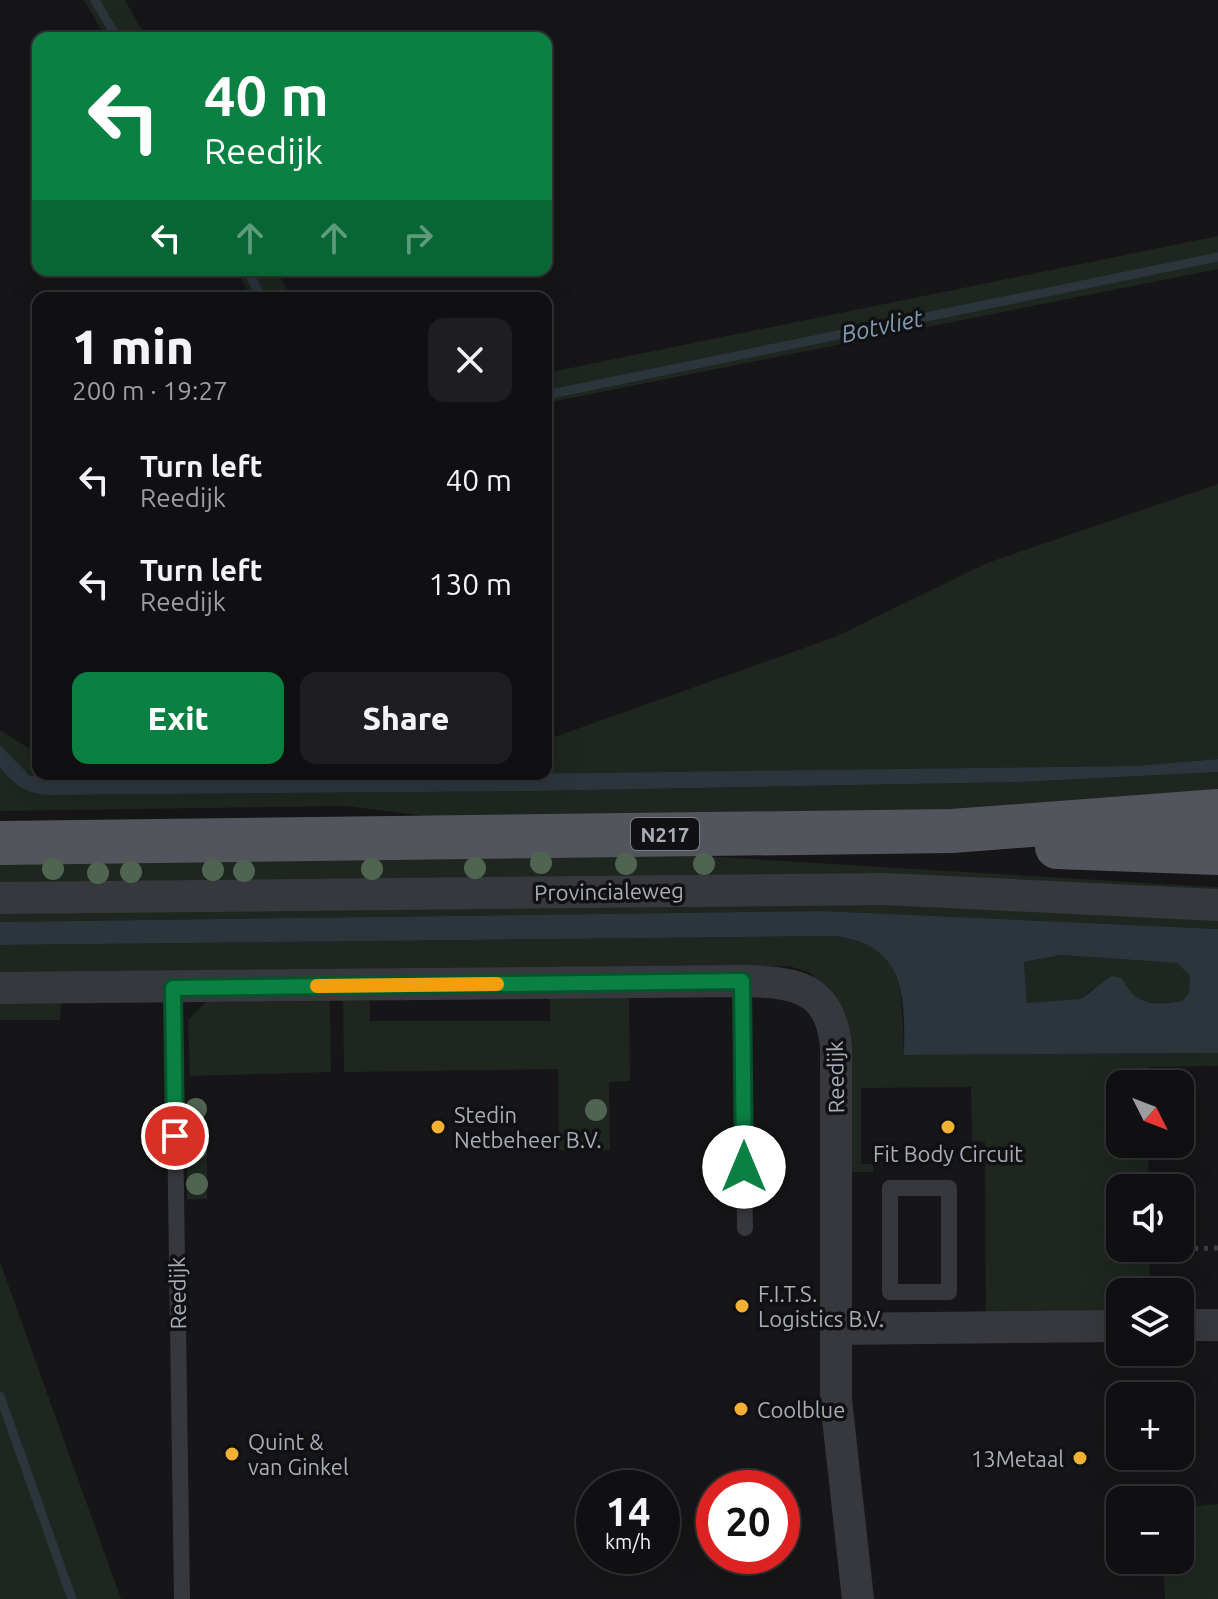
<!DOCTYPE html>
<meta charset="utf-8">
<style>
body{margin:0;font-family:Ubuntu,sans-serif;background:#1e1e20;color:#f1f3f6;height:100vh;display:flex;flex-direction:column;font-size:30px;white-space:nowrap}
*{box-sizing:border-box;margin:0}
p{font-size:26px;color:#9c9d9f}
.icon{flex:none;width:44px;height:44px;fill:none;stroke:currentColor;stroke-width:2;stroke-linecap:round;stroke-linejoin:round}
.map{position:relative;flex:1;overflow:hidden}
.drawer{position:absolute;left:32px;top:292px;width:520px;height:488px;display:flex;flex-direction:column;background:#101012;border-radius:16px;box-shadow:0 8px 32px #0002,0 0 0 2px #303032}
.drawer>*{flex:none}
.top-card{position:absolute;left:32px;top:32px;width:520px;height:244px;border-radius:16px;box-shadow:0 8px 32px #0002,0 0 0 2px #303032;background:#0b8043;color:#fff;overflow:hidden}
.needle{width:52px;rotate:132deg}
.controls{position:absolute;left:1106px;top:1070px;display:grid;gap:16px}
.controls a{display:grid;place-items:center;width:88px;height:88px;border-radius:16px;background:#101012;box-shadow:0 8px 32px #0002,0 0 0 2px #303032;font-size:40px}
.speed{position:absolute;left:576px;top:1470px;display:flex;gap:16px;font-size:40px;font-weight:700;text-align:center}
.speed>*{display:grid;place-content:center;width:104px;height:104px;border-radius:50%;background:#101012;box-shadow:0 8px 32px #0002,0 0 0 2px #303032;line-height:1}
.speed small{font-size:20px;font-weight:400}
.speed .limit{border:12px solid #d22;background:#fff;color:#111}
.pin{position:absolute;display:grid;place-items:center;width:68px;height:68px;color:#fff;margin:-34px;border:4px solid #fff;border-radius:50%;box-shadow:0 2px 8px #0007}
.me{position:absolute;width:88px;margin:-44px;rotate:0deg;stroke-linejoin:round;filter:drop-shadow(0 0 6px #0008)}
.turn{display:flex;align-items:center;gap:28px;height:168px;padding:0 40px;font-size:36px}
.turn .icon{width:104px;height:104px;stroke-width:2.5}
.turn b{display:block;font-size:56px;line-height:68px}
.lanes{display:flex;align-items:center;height:76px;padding:0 40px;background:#0003;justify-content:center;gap:40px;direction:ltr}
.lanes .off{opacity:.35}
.round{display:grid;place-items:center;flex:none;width:84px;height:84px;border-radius:16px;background:#1e1e20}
.summary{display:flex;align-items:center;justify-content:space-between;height:136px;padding:0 40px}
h1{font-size:48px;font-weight:800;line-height:60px}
.button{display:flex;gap:16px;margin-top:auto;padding:16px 40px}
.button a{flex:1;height:92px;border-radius:16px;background:#0b8043;color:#fff;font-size:32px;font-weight:800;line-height:92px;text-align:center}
.button a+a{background:#1e1e20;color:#f1f3f6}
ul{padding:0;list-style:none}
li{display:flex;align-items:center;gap:24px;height:104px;padding:0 40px}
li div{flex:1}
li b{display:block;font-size:30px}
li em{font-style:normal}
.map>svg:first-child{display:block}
.green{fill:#1e261f}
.water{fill:#2c353c;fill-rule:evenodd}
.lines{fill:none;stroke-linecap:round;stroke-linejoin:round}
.stream{stroke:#2c353c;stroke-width:9}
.path{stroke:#3d3f44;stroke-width:5;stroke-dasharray:4 6;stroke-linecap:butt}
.service{stroke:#37383d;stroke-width:16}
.minor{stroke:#37383d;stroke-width:32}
.primary{stroke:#53555c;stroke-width:44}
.tree{fill:#506452}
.route-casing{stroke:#07532c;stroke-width:20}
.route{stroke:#0b8043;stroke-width:14}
.slow{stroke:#f59e0b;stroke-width:14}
.poi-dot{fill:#f2b134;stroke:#111113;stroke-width:3}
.labels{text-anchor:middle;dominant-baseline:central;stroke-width:7;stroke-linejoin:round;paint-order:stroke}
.shield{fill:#111113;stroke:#7b7e86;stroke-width:2}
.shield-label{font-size:20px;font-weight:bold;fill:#a8adb8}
.street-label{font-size:22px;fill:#a8adb8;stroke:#111113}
.poi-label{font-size:22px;fill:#a8adb8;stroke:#111113;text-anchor:start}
.water-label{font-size:24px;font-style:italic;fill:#7f9bb3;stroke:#111113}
</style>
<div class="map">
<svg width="1218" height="1599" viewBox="0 0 1218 1599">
<rect width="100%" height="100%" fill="#161618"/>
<!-- green -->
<g class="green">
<polygon points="84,0 125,0 146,38 106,38"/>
<polygon points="1218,236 1218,269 546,403 546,373"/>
<polygon points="236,270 276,270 292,298 252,298"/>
<polygon points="1218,484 1218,759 1134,766 548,775 541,774 546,774 546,740 835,637 987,563"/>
<polygon points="0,730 38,754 38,774 522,774 510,778 39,779 25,772 0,745"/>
<path d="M 0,768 C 15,784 26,794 49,795 L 534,791 L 1021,782 L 1218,772 L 1218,796 L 1012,811 L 441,818 L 345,806 L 0,811 Z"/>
<polygon points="653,853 1195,886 1218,887 1218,894 0,885 0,861"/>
<polygon points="842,896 1218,915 1218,929 824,911 0,922 0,909"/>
<path d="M 834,936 C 910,946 901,995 904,1055 L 1218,1053 L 1218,1066 L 1148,1067 L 1148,1084 L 1120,1084 L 1120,1144 L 1148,1144 L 1149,1188 L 1120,1188 L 1120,1248 L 1149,1248 L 1150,1292 L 1120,1292 L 1120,1312 L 986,1314 L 985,1142 L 972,1141 L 971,1087 L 861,1088 L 861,1164 L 873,1164 L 873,1172 L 851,1172 L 830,991 L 808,972 L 789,966 L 0,975 L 0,945 Z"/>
<path d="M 1061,955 L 1177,963 L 1190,976 L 1189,993 L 1182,1001 C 1162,1004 1131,1006 1125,984 L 1092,989 L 1081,999 L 1069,1002 L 1027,1003 L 1024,962 Z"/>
<polygon points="629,996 630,1081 609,1082 610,1150 559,1150 558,1069 344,1072 343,1000 370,1001 370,1021 550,1021 550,997"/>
<polygon points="330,1001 331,1072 190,1076 188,1020 206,1002"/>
<polygon points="61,1002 60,1020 0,1020 0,1004"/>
<rect x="187" y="1139" width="20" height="60"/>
<polygon points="0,1262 121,1599 0,1599"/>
<polygon points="1218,1504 1218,1599 1165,1599 1163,1560 1180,1560 1180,1508"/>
</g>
<!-- water -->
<g class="water">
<path d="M 0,745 L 29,775 L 57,780 L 510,778 L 522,774 L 1134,766 L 1218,759 L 1218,772 L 1021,782 L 534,791 L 49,795 C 26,794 15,785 0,768 Z"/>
<path d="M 824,911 L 1218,929 L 1218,1053 L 904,1055 C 905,995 906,945 834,936 L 0,945 L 0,922 ZM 1061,955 L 1177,963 L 1190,976 L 1189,993 L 1182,1001 C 1153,1006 1135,1005 1122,978 L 1111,976 L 1081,999 L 1027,1003 L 1024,962 Z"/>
</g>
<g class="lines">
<!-- stream -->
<g class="stream">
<polyline points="95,0 117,38"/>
<polyline points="247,270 262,298"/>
<polyline points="546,395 1218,257"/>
<polyline points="0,1396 72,1599"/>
</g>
<!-- path -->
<polyline class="path" points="1174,1249 1218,1248"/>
<!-- service -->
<g class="service">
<polyline points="742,981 745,1228"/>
<polyline points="173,988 182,1599"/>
<rect x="890" y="1188" width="59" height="104"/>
</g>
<!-- minor -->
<g class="minor">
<polyline points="0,898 886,889 1218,905"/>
<path d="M 0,988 L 742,981 C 794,982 830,986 836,1046 L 836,1400 L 858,1599"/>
<polyline points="1180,1325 1218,1325"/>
<polyline points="836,1329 1120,1326"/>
</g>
<!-- primary -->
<g class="primary">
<polyline points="0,843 952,831 1218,811"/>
<polyline points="1057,847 1218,853"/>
</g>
</g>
<!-- trees -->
<g class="tree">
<circle cx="541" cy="863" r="11"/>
<circle cx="626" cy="864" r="11"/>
<circle cx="704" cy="864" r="11"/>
<circle cx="475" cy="868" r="11"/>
<circle cx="53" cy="869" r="11"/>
<circle cx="372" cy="869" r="11"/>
<circle cx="213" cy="870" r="11"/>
<circle cx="244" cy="871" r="11"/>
<circle cx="131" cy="872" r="11"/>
<circle cx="98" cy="873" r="11"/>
<circle cx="196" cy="1109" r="11"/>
<circle cx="596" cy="1110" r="11"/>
<circle cx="196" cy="1149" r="11"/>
<circle cx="197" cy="1184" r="11"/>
</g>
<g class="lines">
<!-- route casing -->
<g class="route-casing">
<polyline id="route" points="175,1136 173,988 742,981 744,1167"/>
</g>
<!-- route -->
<use href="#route" class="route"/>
<!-- slow -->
<polyline class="slow" points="317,986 497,984"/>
</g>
<!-- markers -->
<g class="poi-dot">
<circle cx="438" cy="1127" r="8"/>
<circle cx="948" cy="1127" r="8"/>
<circle cx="742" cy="1306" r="8"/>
<circle cx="741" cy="1409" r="8"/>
<circle cx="232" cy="1454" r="8"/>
<circle cx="1080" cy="1458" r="8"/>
</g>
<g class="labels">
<!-- shield labels -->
<rect class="shield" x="631" y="818" width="68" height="32" rx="6"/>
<g class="shield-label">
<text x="665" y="834">N217</text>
</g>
<!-- street labels -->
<g class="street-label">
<text transform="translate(609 891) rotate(-1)">Provincialeweg</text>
<text transform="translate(835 1077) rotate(-91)">Reedijk</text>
<text transform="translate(177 1293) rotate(-91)">Reedijk</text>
</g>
<!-- poi labels -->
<g class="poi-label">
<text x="454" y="1114">Stedin<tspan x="454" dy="25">Netbeheer B.V.</tspan></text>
<text x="948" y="1153" text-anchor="middle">Fit Body Circuit</text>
<text x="758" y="1293">F.I.T.S.<tspan x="758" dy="25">Logistics B.V.</tspan></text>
<text x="757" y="1409">Coolblue</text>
<text x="248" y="1441">Quint &amp;<tspan x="248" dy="25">van Ginkel</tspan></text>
<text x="1064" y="1458" text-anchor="end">13Metaal</text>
</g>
<!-- water labels -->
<g class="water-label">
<text transform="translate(882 326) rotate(-12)">Botvliet</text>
</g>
</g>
</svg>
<div class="controls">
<a><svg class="needle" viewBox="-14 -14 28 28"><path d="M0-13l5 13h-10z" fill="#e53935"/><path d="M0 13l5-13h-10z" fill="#9c9d9f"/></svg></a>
<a><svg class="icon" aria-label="sound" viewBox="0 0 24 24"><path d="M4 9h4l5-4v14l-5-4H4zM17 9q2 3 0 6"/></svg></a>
<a><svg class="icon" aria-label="layers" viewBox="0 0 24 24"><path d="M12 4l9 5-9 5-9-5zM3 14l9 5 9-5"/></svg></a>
<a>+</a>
<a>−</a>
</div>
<div class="speed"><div>14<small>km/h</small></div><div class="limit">20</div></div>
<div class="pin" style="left:175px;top:1136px;background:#d93025"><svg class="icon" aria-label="arrive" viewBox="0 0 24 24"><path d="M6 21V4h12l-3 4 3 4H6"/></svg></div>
<svg class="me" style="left:744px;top:1167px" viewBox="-20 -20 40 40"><circle r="19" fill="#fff"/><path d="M0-13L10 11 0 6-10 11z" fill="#0b8043"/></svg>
<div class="top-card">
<div class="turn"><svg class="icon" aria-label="left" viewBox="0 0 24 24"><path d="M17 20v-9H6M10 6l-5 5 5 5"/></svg><div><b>40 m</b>Reedijk</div></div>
<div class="lanes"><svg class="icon" aria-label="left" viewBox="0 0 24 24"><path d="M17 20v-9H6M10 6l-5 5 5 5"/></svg><svg class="icon off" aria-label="ahead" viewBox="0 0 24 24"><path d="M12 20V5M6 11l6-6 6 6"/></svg><svg class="icon off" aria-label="ahead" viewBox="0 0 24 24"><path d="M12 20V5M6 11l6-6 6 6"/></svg><svg class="icon off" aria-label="right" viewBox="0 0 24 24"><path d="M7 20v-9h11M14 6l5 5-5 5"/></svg></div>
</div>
<section class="drawer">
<div class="summary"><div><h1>1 min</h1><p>200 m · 19:27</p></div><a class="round"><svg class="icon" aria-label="close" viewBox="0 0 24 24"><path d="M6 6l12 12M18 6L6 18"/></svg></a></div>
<ul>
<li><svg class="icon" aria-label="left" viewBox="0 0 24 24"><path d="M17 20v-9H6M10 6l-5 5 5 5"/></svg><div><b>Turn left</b><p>Reedijk</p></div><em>40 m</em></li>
<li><svg class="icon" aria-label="left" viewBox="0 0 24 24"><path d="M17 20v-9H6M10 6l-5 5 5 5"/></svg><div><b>Turn left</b><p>Reedijk</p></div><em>130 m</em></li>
</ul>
<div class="button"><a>Exit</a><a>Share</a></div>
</section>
</div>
